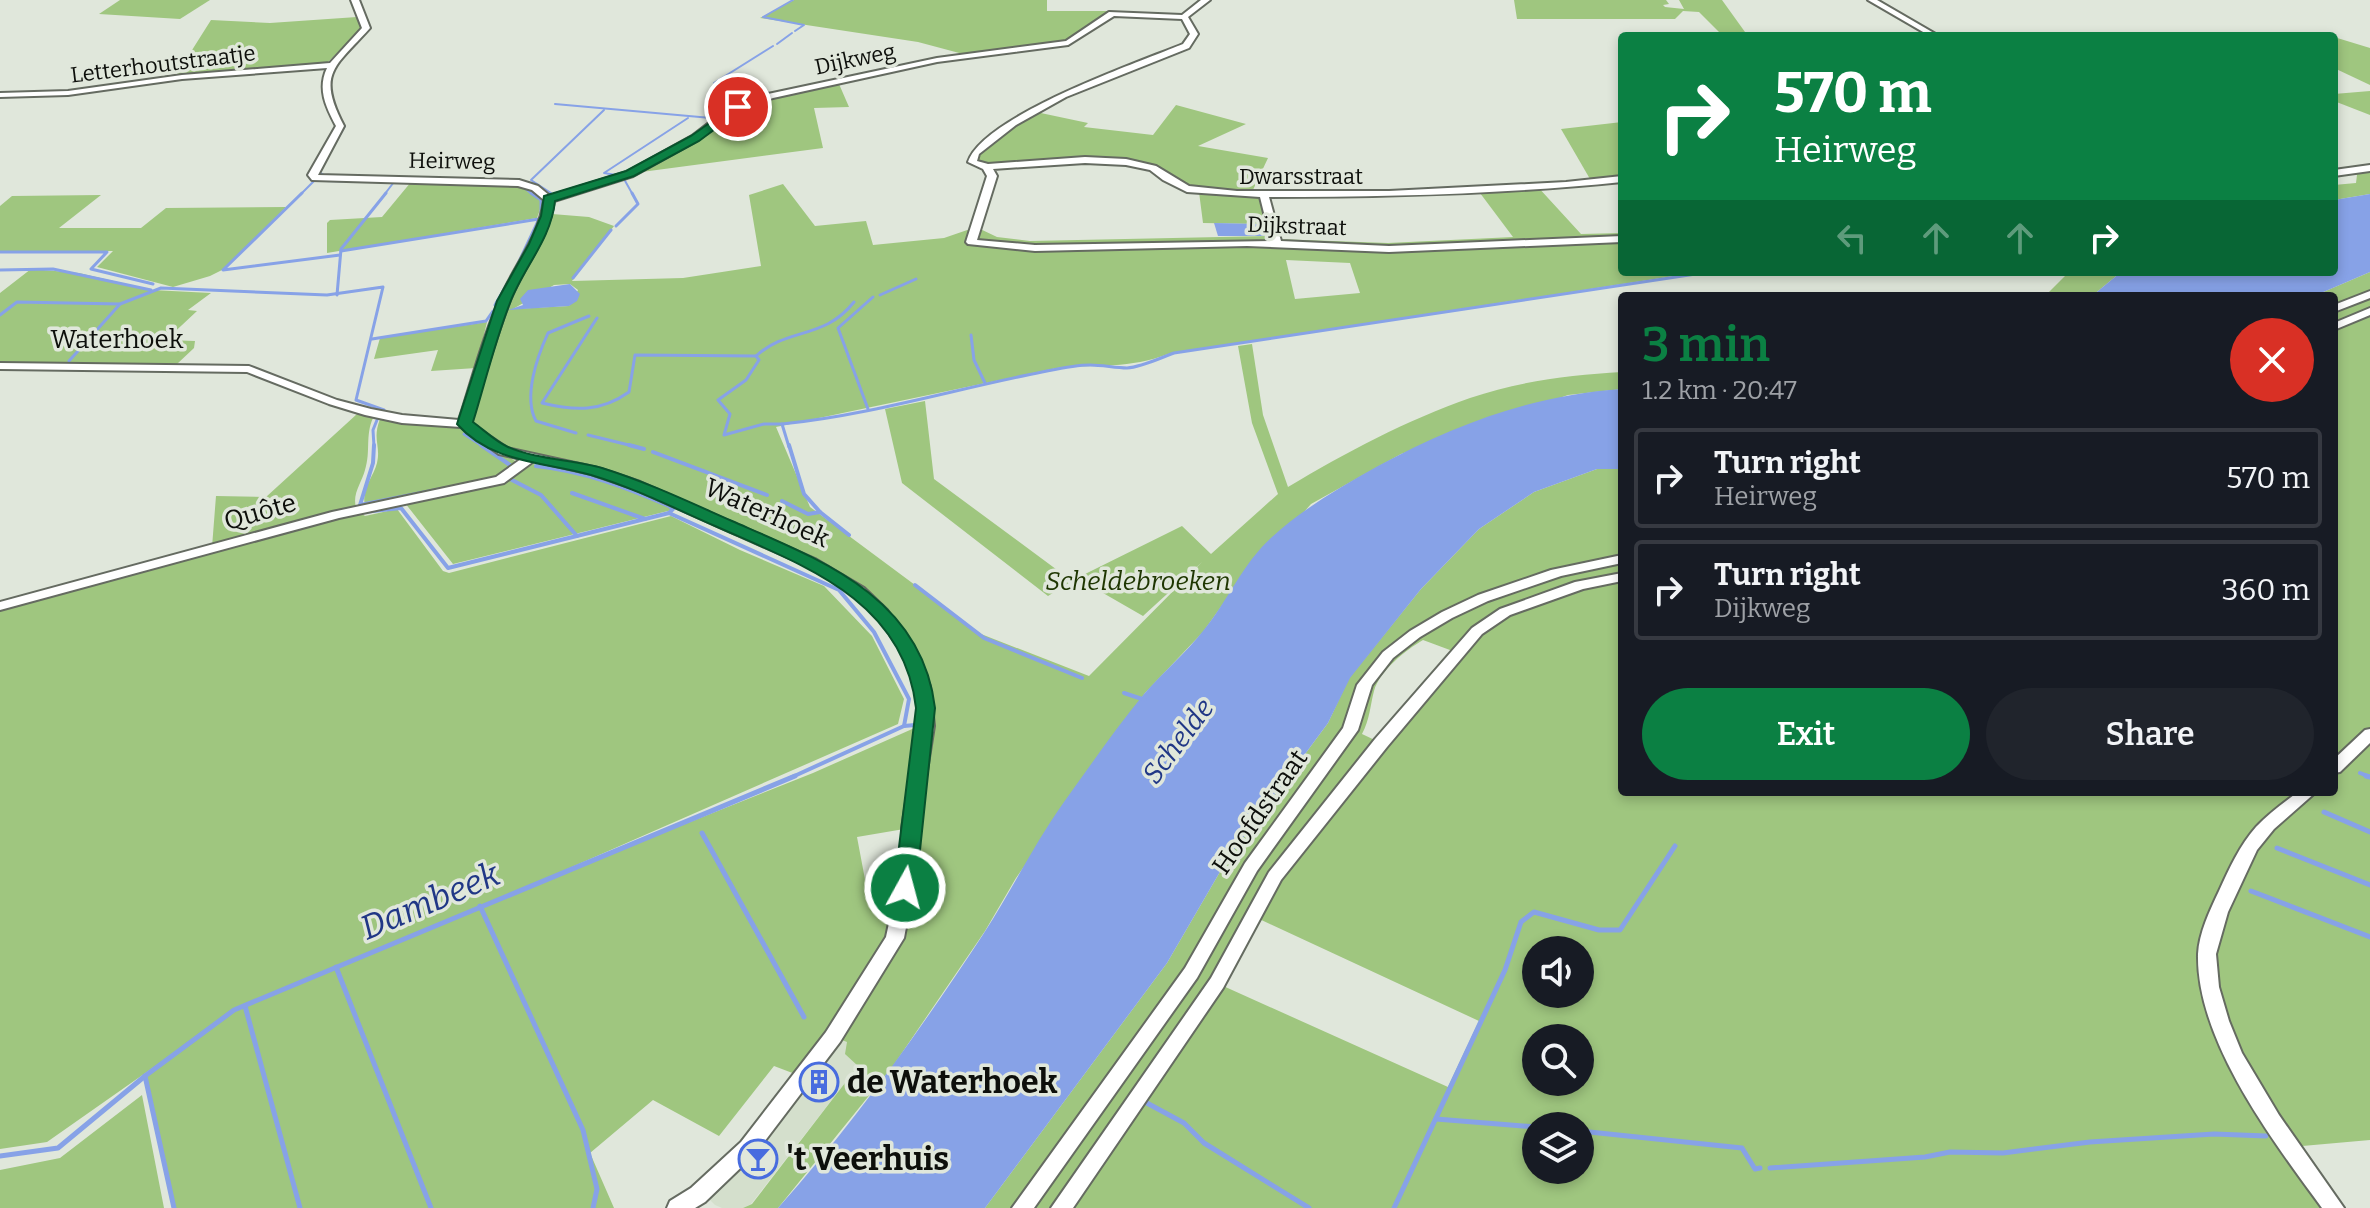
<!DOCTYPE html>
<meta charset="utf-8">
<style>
body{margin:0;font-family:Bitter,serif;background:#20242c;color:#f1f3f6;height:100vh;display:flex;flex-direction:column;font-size:30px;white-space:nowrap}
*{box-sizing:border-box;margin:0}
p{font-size:26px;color:#9ea1a6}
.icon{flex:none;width:44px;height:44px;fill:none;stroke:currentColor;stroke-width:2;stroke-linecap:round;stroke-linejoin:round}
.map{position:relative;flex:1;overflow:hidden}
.details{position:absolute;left:1618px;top:292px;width:720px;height:504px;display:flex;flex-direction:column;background:#171b24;border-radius:8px;box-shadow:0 4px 12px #0003}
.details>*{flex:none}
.banner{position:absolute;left:1618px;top:32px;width:720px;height:244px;border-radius:8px;box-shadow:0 4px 12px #0003;background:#0b8043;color:#fff;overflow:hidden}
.controls{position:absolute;left:1522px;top:936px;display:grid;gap:16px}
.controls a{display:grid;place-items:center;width:72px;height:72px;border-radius:50%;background:#171b24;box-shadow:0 4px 12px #0003;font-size:40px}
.pin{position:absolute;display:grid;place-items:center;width:68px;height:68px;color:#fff;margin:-34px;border:4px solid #fff;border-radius:50%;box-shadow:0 2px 8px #0007}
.me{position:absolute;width:88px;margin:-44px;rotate:7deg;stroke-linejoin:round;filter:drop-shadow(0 0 6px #0008)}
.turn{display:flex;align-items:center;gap:28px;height:168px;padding:0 24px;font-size:36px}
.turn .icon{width:104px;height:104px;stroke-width:2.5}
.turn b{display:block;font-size:56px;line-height:68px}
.lanes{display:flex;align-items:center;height:76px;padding:0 24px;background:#0003;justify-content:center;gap:40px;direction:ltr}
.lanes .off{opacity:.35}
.round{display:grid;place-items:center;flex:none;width:84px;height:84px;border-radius:42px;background:#20242c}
.summary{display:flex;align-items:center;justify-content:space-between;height:136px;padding:0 24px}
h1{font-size:48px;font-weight:600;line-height:60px;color:#0b8043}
.button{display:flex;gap:16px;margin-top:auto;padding:16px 24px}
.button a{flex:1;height:92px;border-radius:48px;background:#0b8043;color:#fff;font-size:32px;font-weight:600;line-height:92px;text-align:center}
.button a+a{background:#20242c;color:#f1f3f6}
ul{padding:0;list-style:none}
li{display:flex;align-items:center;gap:24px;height:100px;margin:0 16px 12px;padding:0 8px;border:4px solid #363941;border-radius:8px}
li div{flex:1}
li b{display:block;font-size:30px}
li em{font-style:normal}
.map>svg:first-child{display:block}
.built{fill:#d4dfcc}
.green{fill:#9fc67f;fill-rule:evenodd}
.water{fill:#87a2e7}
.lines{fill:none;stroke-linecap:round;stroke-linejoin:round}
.stream-far3{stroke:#87a2e7;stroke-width:2}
.stream-far2{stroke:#87a2e7;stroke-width:3}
.stream-far1{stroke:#87a2e7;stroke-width:4}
.stream{stroke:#87a2e7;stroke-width:5}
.minor-casing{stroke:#656b61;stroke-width:4}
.minor{fill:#fff;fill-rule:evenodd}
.route{fill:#0b8043;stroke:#07532c;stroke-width:2}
.labels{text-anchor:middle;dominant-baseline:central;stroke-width:7;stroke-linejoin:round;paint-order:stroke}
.far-street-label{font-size:22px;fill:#0d0f0b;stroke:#e0e7db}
.street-label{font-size:26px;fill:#0d0f0b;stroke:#e0e7db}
.park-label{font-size:26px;font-style:italic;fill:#1e3601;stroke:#e0e7db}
.water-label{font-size:28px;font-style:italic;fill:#203786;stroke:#e0e7db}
.near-poi-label{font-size:32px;font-weight:bold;fill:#0d0f0b;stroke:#e0e7db;text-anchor:start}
.near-water-label{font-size:34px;font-style:italic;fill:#203786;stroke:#e0e7db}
</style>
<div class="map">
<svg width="2370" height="1208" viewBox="0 0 2370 1208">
<rect width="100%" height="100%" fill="#e0e7db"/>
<!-- built -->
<polygon class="built" points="833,1037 848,1042 858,1066 751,1204 743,1208 722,1208 715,1205 706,1196"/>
<!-- green -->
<g class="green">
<polygon points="120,0 210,0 180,19 99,14"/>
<polygon points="794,0 1047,0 1047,11 1124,11 1106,15 1071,40 1041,47 963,54 918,42 760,18"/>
<polygon points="1514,0 1666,0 1669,4 1663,5 1665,7 1684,9 1679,0 1722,0 1745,32 1719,32 1699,12 1683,11 1675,19 1517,19"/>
<polygon points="357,17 362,25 360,30 326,64 175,77 211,20 270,23"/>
<polygon points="2334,37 2370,48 2370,85 2334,68"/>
<polygon points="839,84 849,107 814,108 823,148 634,173 727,115 761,100"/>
<polygon points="2370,91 2370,115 2334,101 2334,94"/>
<polygon points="1176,105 1246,124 1198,146 1268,158 1252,192 1197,189 1170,178 1158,166 1130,161 985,165 975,161 977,155 1012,125 1036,112 1088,123 1084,127 1153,135"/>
<polygon points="1622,122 1622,175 1590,179 1561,129"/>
<polygon points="2370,168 2370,194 2334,200 2334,185 2356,183 2357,175 2350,171"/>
<polygon points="411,182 513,185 528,189 540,198 542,204 537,218 327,253 327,223 330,220 382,217"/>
<path d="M 783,184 L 815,226 L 866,221 L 873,245 L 944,238 L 976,227 L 997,237 L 1030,241 L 1268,236 L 1259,224 L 1203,223 L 1199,192 L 1264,194 L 1276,239 L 1388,243 L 1513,237 L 1477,189 L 1537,186 L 1581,234 L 1622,233 L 1622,272 L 1700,272 L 1168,354 C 1130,369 1097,364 1057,368 L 776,427 L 810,507 L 981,634 L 1089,676 L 1202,562 L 1143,616 L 1077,578 L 1182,526 L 1211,554 L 1278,494 L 1252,423 L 1238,346 L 1252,344 L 1263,415 L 1288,487 C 1345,453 1407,420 1470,398 C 1519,381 1571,375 1622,372 L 1622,389 L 1568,395 L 1401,454 L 1311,504 L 1223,604 L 1203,632 L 1145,693 L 1016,878 L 985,931 L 893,1066 L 778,1208 L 743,1208 L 752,1204 L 858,1066 L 845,1054 L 847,1042 L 834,1037 L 803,1077 L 774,1066 L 719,1136 L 653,1100 L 590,1153 L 614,1208 L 174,1208 L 145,1076 L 181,1048 L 47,1142 L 0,1149 L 0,609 L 359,512 L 365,516 L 397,509 L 443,571 L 449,573 L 671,516 L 740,550 L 824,586 L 872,636 L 904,699 L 898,724 L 517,891 L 813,773 L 919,726 C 932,689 927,668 904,636 C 859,572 810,558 741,528 C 710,514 679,496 647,486 C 610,475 491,454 472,424 L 499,317 L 552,214 L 589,217 L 614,226 L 572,281 L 683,278 L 761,266 L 749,195 ZM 1286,260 L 1350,263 L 1360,293 L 1295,299 ZM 570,284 L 578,290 L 569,306 L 513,309 L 554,285 ZM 910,828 L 900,917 L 870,906 L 857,837 Z"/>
<polygon points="101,195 59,228 141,228 166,208 286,207 224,269 210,276 173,287 97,267 113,251 0,251 0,206 12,196"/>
<polygon points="31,269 79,273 152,290 211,293 188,310 197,311 166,340 195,341 194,348 177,364 0,363 0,293"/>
<polygon points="2069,272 2121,272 2092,296 2045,296"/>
<path d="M 2370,272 L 2370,1140 L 2291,1147 L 2334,1208 L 985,1208 L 1167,963 L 1228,858 L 1328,723 L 1349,678 L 1421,589 L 1479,529 L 1534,492 L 1597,469 L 1622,469 L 1622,792 L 2334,792 L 2334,296 L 2314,296 ZM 1423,640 L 1458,653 L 1381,743 L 1362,734 C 1370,719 1370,706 1374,691 C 1380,670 1406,650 1423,640 ZM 1255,917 L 1479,1021 L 1448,1087 L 1221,985 ZM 1536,950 L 1580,950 L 1580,994 L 1536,994 ZM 1536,1038 L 1580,1038 L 1580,1082 L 1536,1082 ZM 1536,1126 L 1580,1126 L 1580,1170 L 1536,1170 Z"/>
<polygon points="487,322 476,368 431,371 438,350 374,359 380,338"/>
<polygon points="925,401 934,479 1072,581 1048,596 902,483 885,409"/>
<path d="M 357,414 L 373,418 C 365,436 371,451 365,470 C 362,482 352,494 356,507 L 212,547 L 216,496 L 266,497 Z"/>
<path d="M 380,419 L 457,427 L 517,462 L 496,479 L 365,506 C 361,489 373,478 377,463 C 381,445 372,440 380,419 Z"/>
<polygon points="533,464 596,477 671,505 672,510 453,564 405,503 507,481"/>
<polygon points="142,1095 164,1208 0,1208 0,1170 60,1158"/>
</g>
<!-- water -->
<g class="water">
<polygon points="2370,194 2370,272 2314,296 2092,296 2121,272 2334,272 2334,200"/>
<polygon points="1214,223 1259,224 1268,236 1218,236"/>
<polygon points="570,284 580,294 577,301 569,306 508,310 523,305 520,299 528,290"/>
<path d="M 1622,389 L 1622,469 L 1597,469 L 1534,492 L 1479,529 L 1421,589 L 1350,678 L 1328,723 L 1228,858 L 1167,963 L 985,1208 L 778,1208 C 854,1123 921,1029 984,933 C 1012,890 1034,844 1064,802 C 1090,766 1116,728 1144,694 C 1163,672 1186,653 1203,631 C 1228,601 1242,564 1272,537 C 1304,508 1340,487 1378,466 C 1456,424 1533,395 1622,389 Z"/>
</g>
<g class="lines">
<!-- stream-far3 -->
<g class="stream-far3">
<polyline points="793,0 763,17 804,25 795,31"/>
<polyline points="777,44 792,33"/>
<polyline points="769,93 714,83 773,46"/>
<polyline points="555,104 711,118 720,112"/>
<polyline points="724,110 763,95"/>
<polyline points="616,175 604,173 688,118"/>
<polyline points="326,176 319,172 345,126"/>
<polyline points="624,179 633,195"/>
<polyline points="325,181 391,182"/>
<polyline points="523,187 533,195"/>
<polyline points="551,193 531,180 604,110"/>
<polyline points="300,195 314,181"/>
<polyline points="384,195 394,182"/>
</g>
<!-- stream-far2 -->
<g class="stream-far2">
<polyline points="302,193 223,270 340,255"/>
<polyline points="531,193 541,200 541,215"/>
<polyline points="616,226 638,204 632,193"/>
<polyline points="341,251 539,219 515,270"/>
<polyline points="0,252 107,252 91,269 153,284"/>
<polyline points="0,270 53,269 151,290"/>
<polyline points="573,278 611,230"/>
<polyline points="337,295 341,249 386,193"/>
<polyline points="880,295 916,279"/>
<polyline points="495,305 507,284"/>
<polyline points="0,315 17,302 120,304"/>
<path d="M 597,318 L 542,403 C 575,411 601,412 629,392 L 635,355 L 756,356 L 759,360 L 746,380 L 718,400 L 730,414 L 724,435 L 764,424 L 782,424 L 789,447"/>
<polyline points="971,335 974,360 985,383"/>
<polyline points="372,339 486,321 493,311"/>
<path d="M 756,356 C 788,327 824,340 854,302"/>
<polyline points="69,361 120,304 161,288 327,295 383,287 356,400 384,410"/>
<polyline points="868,409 838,328 873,297"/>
<path d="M 782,424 C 870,415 955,389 1042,372 C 1057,369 1074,365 1090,365 C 1103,365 1115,368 1127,368 C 1142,367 1160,358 1174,353 L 1709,272"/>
<path d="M 576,433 L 536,421 C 523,397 537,357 548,333 L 589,316"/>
<polyline points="464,434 484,447"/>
<polyline points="588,435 637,447"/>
<polyline points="374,447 373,430 377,420"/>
</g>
<!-- stream-far1 -->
<g class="stream-far1">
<polyline points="374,445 373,463 360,505 447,488"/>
<polyline points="481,445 510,465 509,471"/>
<polyline points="629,445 644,449"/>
<polyline points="789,445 804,494 820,512"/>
<polyline points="653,452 767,495"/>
<path d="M 536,466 C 583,471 626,487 669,506 L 673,509 L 669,513"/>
<polyline points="512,480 541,495 577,536"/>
<polyline points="572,493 645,519"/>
<polyline points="782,501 808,514 820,512 849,535"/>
<polyline points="363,512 401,508 448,568 669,513 839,590 874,632 909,699 904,726"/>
<polyline points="915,585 984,638 1082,678"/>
<polyline points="1124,693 1145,700"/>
<polyline points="2360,773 2370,777"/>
<polyline points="790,778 904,726 915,725"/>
</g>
<!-- stream -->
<g class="stream">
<polyline points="2366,776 2370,777"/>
<polyline points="2324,812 2370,832"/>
<polyline points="702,833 804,1017"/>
<polyline points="2277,848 2370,885"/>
<polyline points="2251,891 2370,937"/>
<polyline points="480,906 583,1130 597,1189 593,1208"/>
<polyline points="336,967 431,1208"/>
<polyline points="245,1006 300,1208"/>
<polyline points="145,1076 174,1208"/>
<polyline points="1145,1102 1184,1123 1204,1143 1309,1208"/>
<polyline points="1436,1119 1536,1127"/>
<polyline points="1580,1131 1742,1148 1755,1169 1760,1168"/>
<polyline points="0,1156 58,1148 145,1076 234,1010 795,776"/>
<polyline points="1770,1168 1925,1157 1950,1152 2003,1153 2090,1142 2214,1134 2266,1136"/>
<polyline points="1394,1208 1505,970 1521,922 1534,912 1599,930 1620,930 1675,846"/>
</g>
<!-- minor casing -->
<g class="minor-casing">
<g id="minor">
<path d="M 351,0 L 359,0 L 370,28 C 335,67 316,73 344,126 L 318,175 L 519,180 L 538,186 L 550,196 L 627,172 L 692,136 L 727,109 L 768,94 L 937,58 L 1066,41 L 1109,12 L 1182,15 L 1201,0 L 1210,0 L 1188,17 L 1198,34 L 1189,48 L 1066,97 L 1016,125 L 979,154 L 977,161 L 988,164 L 1085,157 L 1126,159 L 1156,166 L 1189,186 L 1237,191 L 1389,191 L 1566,182 L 1622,176 L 1622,182 C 1505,194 1387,197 1269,197 L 1281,241 L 1389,246 L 1622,236 L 1622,242 L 1389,252 L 1247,246 L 1035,251 L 968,244 L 966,242 L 987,176 L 983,169 L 968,162 C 983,116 1137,63 1183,44 L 1190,34 L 1182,19 L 1114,16 L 1068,45 L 937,62 L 773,98 L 733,113 L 698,140 L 633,176 L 554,201 C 549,239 522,268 509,303 C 494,342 483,383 470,423 L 507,448 L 598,468 L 640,482 L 815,559 L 864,588 L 887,610 L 914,649 L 930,686 L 934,726 L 918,828 L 918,863 L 904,938 L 840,1042 L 755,1154 L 705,1202 L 695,1208 L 667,1208 L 670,1201 L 691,1188 L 741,1142 L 826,1032 L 886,937 L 902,863 L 902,828 L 918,726 L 916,686 L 900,649 L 877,616 L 854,594 L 805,565 L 632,488 L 591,474 L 534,461 L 504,483 L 339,518 L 0,610 L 0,602 L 332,512 L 496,477 L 521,459 L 499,454 L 461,427 L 402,423 L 365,415 L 329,404 L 247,372 L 0,369 L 0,363 L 249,366 L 337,400 L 371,409 L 402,415 L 459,420 C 472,381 482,339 499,301 C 513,267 539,238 544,200 L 532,190 L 518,186 L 312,180 L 308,175 L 336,126 C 326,107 317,89 327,68 L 182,79 L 68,95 L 0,97 L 0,93 L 68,91 L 182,75 L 330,63 L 362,28 ZM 1085,163 L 1126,165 L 1150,170 L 1163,180 L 1187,192 L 1260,197 L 1271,241 L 1035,245 L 977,240 L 997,176 L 993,169 Z"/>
<polygon points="1868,0 1877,0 1939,36 1930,36"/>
<polygon points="2370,165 2370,171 2334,176 2334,170"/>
<polygon points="2370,291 2370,298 2334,312 2334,305"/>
<polygon points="2370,308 2370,315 2334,330 2334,323"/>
<polygon points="1622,555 1622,563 1561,576 1488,601 1452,618 1420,637 1393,658 1372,685 1358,730 1257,871 1197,978 1034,1208 1012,1208 1185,968 1245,863 1343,728 1357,685 1383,652 1410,631 1442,612 1478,595 1551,570"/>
<polygon points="1622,573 1622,581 1583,589 1510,615 1482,634 1387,747 1281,880 1223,988 1073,1208 1051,1208 1211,978 1269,872 1375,739 1472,628 1500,609 1575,582"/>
<polygon points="2370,729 2370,743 2340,772 2334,773 2334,759 2365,730"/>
<path d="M 2298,792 L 2316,792 L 2274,829 L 2257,850 L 2228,912 L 2216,954 L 2219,987 L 2229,1021 L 2242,1053 L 2279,1115 L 2344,1208 L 2322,1208 C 2273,1141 2196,1040 2198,954 C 2199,933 2210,910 2219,891 C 2229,869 2240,845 2256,827 C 2268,814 2283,803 2298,792 Z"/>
</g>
</g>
<!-- minor -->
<use href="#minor" class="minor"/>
</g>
<!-- route -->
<path class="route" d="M 738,103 L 744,107 L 742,109 L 699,141 L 634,176 L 555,201 C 551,240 523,268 510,303 C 495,341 485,383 473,422 C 484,430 495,441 508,447 C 534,459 574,460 602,468 C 647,482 689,502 732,521 C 821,560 922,597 935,708 L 916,888 L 913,894 L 905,896 L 897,894 L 894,888 L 916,708 C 904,599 802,565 715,526 C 674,508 634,488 591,475 C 544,462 491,463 457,424 L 497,301 L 529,244 L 541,216 L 544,196 L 626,171 L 691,136 Z"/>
<!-- icons -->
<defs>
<g id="building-ring" transform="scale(2)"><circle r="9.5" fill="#e0e7db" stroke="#486cdf" stroke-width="1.5"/><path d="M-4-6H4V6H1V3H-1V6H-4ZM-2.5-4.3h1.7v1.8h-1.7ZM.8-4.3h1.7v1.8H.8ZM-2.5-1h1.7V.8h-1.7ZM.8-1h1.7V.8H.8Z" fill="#486cdf"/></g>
<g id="bar-ring" transform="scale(2)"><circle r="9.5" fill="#e0e7db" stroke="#486cdf" stroke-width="1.5"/><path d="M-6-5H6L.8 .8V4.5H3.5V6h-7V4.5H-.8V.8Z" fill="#486cdf"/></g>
</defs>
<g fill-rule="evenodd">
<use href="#building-ring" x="819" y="1082"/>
<use href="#bar-ring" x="758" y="1159"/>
</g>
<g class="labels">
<!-- far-street labels -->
<g class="far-street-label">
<text transform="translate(855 59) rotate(-12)">Dijkweg</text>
<text transform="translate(163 64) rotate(-7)">Letterhoutstraatje</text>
<text transform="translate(452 161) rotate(1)">Heirweg</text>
<text x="1301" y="176">Dwarsstraat</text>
<text transform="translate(1297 226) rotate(2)">Dijkstraat</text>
</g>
<!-- street labels -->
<g class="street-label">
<text x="117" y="339">Waterhoek</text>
<text transform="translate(260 512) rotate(-16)">Quôte</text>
<text transform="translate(767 513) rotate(24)">Waterhoek</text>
<text transform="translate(1260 812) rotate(-55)">Hoofdstraat</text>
</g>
<!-- park labels -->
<g class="park-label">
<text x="1138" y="581">Scheldebroeken</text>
</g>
<!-- water labels -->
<g class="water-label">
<text transform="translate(1178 741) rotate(-53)">Schelde</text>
</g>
<!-- near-poi labels -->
<g class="near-poi-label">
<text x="847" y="1082">de Waterhoek</text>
<text x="786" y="1159">'t Veerhuis</text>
</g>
<!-- near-water labels -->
<g class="near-water-label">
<text transform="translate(430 901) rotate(-23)">Dambeek</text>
</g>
</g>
</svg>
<div class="controls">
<a><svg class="icon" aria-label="sound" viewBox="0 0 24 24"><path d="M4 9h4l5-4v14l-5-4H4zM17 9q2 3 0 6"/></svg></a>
<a><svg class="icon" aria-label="search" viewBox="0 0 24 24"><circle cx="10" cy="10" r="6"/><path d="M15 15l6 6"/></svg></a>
<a><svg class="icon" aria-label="layers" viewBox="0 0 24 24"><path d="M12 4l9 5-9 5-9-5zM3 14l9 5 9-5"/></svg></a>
</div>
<div class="pin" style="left:738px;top:107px;background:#d93025"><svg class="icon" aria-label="arrive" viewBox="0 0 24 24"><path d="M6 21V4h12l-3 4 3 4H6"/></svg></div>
<svg class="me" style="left:905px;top:888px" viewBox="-20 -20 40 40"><circle r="17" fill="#0b8043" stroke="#fff" stroke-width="3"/><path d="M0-11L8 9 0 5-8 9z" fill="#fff"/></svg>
<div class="banner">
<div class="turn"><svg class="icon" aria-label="right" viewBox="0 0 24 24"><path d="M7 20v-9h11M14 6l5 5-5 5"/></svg><div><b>570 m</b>Heirweg</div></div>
<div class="lanes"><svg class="icon off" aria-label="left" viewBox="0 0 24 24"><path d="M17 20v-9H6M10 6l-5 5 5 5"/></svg><svg class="icon off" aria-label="ahead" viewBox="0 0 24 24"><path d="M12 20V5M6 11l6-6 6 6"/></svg><svg class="icon off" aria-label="ahead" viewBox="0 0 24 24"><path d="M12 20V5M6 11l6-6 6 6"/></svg><svg class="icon" aria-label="right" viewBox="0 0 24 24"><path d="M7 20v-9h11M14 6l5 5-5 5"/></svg></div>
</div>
<section class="details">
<div class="summary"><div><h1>3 min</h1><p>1.2 km · 20:47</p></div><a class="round" style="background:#d93025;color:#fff"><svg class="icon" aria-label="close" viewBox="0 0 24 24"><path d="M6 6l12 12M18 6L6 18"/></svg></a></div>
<ul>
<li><svg class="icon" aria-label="right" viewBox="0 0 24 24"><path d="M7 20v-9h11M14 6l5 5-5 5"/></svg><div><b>Turn right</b><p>Heirweg</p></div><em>570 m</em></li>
<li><svg class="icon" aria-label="right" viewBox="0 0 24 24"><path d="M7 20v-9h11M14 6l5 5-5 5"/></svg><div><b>Turn right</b><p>Dijkweg</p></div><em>360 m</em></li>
</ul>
<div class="button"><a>Exit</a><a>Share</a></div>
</section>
</div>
